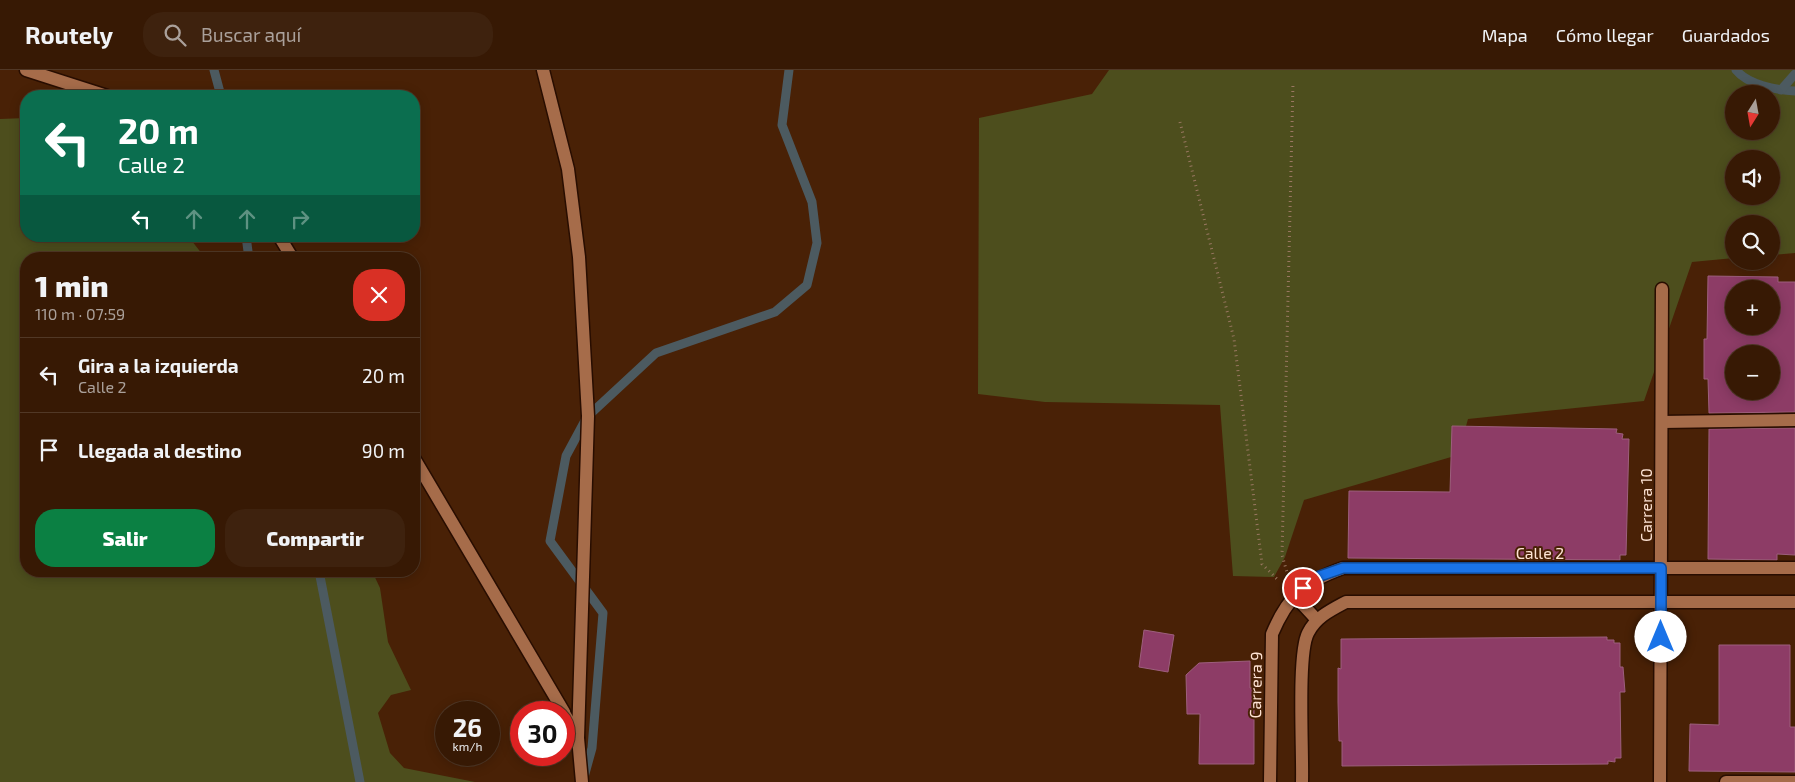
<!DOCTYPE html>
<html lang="es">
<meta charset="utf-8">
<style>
body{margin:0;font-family:"Exo 2",sans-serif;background:#3e220e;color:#f1f3f6;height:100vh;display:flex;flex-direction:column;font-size:19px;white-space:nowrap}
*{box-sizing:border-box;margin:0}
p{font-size:16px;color:#aaa09a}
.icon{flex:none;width:28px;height:28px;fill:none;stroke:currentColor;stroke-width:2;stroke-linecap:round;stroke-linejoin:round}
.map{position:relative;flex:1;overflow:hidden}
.sheet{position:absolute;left:20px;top:182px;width:400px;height:325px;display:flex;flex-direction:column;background:#371904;border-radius:20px;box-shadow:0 2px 12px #0003,0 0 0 1px #513826}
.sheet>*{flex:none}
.banner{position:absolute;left:20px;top:20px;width:400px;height:152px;border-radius:20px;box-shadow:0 2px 12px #0003,0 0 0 1px #513826;background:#0b6e4f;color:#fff;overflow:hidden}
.needle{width:32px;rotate:191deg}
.buttons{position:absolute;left:1725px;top:15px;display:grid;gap:10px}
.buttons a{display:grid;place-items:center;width:55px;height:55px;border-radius:50%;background:#371904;box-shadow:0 2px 12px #0003,0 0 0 1px #513826;font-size:25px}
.speed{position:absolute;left:435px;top:631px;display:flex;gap:10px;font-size:25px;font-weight:700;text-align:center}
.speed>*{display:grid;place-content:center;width:65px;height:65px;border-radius:50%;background:#371904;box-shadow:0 2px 12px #0003,0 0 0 1px #513826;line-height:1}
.speed small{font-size:12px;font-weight:400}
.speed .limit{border:8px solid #d22;background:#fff;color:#111}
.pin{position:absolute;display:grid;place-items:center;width:42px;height:42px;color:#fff;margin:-21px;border:2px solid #fff;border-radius:50%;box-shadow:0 1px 5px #0007}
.me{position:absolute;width:55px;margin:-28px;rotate:0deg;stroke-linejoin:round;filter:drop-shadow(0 0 4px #0008)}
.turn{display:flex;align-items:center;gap:18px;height:105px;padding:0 15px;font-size:22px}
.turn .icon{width:65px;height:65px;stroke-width:2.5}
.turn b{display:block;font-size:35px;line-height:42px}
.lanes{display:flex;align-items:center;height:48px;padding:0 15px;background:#0003;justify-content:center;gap:25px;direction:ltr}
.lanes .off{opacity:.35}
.round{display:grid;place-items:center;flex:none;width:52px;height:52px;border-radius:20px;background:#3e220e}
.overview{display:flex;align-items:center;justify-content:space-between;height:85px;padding:0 15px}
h1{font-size:30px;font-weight:800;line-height:38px}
.button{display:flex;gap:10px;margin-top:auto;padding:10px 15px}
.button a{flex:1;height:58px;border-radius:20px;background:#0b8043;color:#fff;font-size:20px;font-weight:800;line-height:58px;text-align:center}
.button a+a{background:#3e220e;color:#f1f3f6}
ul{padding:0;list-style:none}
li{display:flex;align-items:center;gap:15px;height:75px;padding:0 15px;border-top:1px solid #513826}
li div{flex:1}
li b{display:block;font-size:19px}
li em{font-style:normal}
header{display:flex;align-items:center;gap:30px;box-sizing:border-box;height:70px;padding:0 25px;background:#371904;border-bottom:1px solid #513826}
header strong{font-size:24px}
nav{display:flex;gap:28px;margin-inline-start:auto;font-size:18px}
.search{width:350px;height:45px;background:#3e220e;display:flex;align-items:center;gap:12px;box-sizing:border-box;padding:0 18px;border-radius:20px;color:#aaa09a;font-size:19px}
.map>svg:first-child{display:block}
.green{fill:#4d4e1d;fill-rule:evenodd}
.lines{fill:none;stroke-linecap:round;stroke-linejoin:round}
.stream{stroke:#4c5a60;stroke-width:9}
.building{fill:#8d3c66;stroke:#9d5f7d;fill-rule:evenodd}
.minor-casing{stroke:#280d00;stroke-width:15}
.path{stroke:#997761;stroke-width:3;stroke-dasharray:1 4;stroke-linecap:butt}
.minor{stroke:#a66c4a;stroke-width:12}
.route-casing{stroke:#114b97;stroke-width:12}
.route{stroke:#1a73e8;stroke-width:9}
.labels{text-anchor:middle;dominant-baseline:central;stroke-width:4;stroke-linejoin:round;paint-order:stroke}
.street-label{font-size:16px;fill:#fee3d4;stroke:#492106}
</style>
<header>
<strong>Routely</strong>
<div class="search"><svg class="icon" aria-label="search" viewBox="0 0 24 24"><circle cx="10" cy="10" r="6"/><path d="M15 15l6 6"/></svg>Buscar aquí</div>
<nav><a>Mapa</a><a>Cómo llegar</a><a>Guardados</a></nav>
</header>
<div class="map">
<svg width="1795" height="712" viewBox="0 0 1795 712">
<rect width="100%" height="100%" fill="#492106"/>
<!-- green -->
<g class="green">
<path d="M 1109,0 L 1795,0 L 1795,183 L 1771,185 L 1771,154 L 1734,154 L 1734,188 L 1692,192 L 1644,331 L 1468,349 L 1458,385 L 1304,430 L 1285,487 L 1274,507 L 1233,506 L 1220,335 L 1045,332 L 978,324 L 979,48 L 1092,24 ZM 1734,24 L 1771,24 L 1771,61 L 1734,61 ZM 1734,89 L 1771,89 L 1771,126 L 1734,126 Z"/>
<polygon points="26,48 26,166 188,166 206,189 26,189 26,501 372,501 380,518 388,572 411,620 391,625 378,643 390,683 404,698 475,712 0,712 0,49"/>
</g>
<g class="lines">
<!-- stream -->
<g class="stream">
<polyline points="214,0 221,26"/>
<path d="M 1736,0 C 1748,15 1776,20 1795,21"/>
<polyline points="1781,20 1795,4"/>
<polyline points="246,166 249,189"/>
<polyline points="319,501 360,712"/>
<polyline points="584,707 592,678 603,543 550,471 566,386 587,347 656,283 775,242 807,215 817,173 812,132 782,55 789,0"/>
</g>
</g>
<!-- building -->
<g class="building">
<path d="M 1708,206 L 1778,207 L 1778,212 L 1795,212 L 1795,342 L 1709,343 L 1708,309 L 1704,309 L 1704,269 L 1707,269 ZM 1734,219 L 1771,219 L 1771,256 L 1734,256 ZM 1734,284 L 1771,284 L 1771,321 L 1734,321 Z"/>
<polygon points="1452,356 1617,359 1616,363 1623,364 1622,369 1629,369 1626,485 1620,485 1620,490 1348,488 1349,421 1450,422"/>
<polygon points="1795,358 1795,485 1777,484 1777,490 1708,489 1709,359"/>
<polygon points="1144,560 1174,565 1168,602 1139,597"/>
<polygon points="1607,567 1607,570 1614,570 1614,573 1620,573 1620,597 1623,597 1625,622 1620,622 1621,688 1615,688 1615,692 1608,691 1608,694 1342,696 1342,671 1339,671 1338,632 1338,598 1341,599 1341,569"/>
<polygon points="1719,575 1790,575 1790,657 1795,657 1795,702 1689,701 1690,654 1719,655"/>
<polygon points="1250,591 1250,618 1254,618 1254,694 1199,694 1200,644 1187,644 1186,605 1199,593"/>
</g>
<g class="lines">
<!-- minor casing -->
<g class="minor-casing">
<g id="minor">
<polyline points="26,0 107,26"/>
<polyline points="543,0 568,99 579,187 588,346 578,668"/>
<polyline points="279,166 293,189"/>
<polyline points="1662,352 1795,350"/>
<polyline points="414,388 564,642"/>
<polyline points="1294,525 1317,550"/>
<polyline points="564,643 578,668 582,712"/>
<path d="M 1270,712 L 1272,564 C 1288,526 1304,512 1343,498 L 1795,498"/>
<path d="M 1302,712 C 1303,682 1297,584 1308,563 C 1316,547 1331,540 1346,532 L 1795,532"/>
<polyline points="1660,712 1662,219"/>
<polyline points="1726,712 1795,712"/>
</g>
</g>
<!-- path -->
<g class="path">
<polyline points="1180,52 1234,269 1262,494 1279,511"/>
<polyline points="1288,506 1282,485 1293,13"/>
</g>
<!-- minor -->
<use href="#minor" class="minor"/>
</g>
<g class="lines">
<!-- route casing -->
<g class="route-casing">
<polyline id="route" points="1303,518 1320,506 1343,498 1661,498 1661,567"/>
</g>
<!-- route -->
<use href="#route" class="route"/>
</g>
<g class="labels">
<!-- street labels -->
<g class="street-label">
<text transform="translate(1645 435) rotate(-90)">Carrera 10</text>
<text x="1540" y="482">Calle 2</text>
<text transform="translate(1255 615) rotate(-89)">Carrera 9</text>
</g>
</g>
</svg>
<div class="buttons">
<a><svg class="needle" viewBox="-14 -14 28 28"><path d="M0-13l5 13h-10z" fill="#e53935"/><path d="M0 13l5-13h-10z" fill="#aaa09a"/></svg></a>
<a><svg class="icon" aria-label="sound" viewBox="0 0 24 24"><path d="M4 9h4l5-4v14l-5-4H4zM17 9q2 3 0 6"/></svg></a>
<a><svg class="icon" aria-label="search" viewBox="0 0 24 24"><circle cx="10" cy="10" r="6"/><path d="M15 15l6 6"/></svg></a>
<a>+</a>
<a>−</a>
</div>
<div class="speed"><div>26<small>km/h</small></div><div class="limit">30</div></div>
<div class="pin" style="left:1303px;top:518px;background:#d93025"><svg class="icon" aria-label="arrive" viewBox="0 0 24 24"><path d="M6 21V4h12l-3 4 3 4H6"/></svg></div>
<svg class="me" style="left:1661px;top:567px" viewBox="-20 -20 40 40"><circle r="19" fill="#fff"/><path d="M0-13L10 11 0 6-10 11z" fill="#1a73e8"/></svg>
<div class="banner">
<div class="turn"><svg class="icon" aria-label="left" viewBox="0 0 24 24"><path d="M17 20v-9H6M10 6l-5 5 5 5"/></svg><div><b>20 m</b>Calle 2</div></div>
<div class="lanes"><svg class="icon" aria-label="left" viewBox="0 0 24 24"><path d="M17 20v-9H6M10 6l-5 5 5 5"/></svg><svg class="icon off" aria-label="ahead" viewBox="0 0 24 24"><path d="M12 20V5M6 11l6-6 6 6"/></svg><svg class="icon off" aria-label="ahead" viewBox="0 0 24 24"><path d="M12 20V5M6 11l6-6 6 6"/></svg><svg class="icon off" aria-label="right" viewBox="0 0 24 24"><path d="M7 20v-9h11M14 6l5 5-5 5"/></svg></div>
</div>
<section class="sheet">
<div class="overview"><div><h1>1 min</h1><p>110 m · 07:59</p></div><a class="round" style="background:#d93025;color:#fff"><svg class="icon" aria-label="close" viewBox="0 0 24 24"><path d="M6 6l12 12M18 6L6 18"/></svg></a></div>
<ul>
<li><svg class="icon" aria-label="left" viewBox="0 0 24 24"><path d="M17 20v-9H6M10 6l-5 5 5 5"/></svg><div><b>Gira a la izquierda</b><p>Calle 2</p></div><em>20 m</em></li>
<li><svg class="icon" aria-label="arrive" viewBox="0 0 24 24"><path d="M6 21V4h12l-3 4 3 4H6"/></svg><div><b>Llegada al destino</b></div><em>90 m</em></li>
</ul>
<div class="button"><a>Salir</a><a>Compartir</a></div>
</section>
</div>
